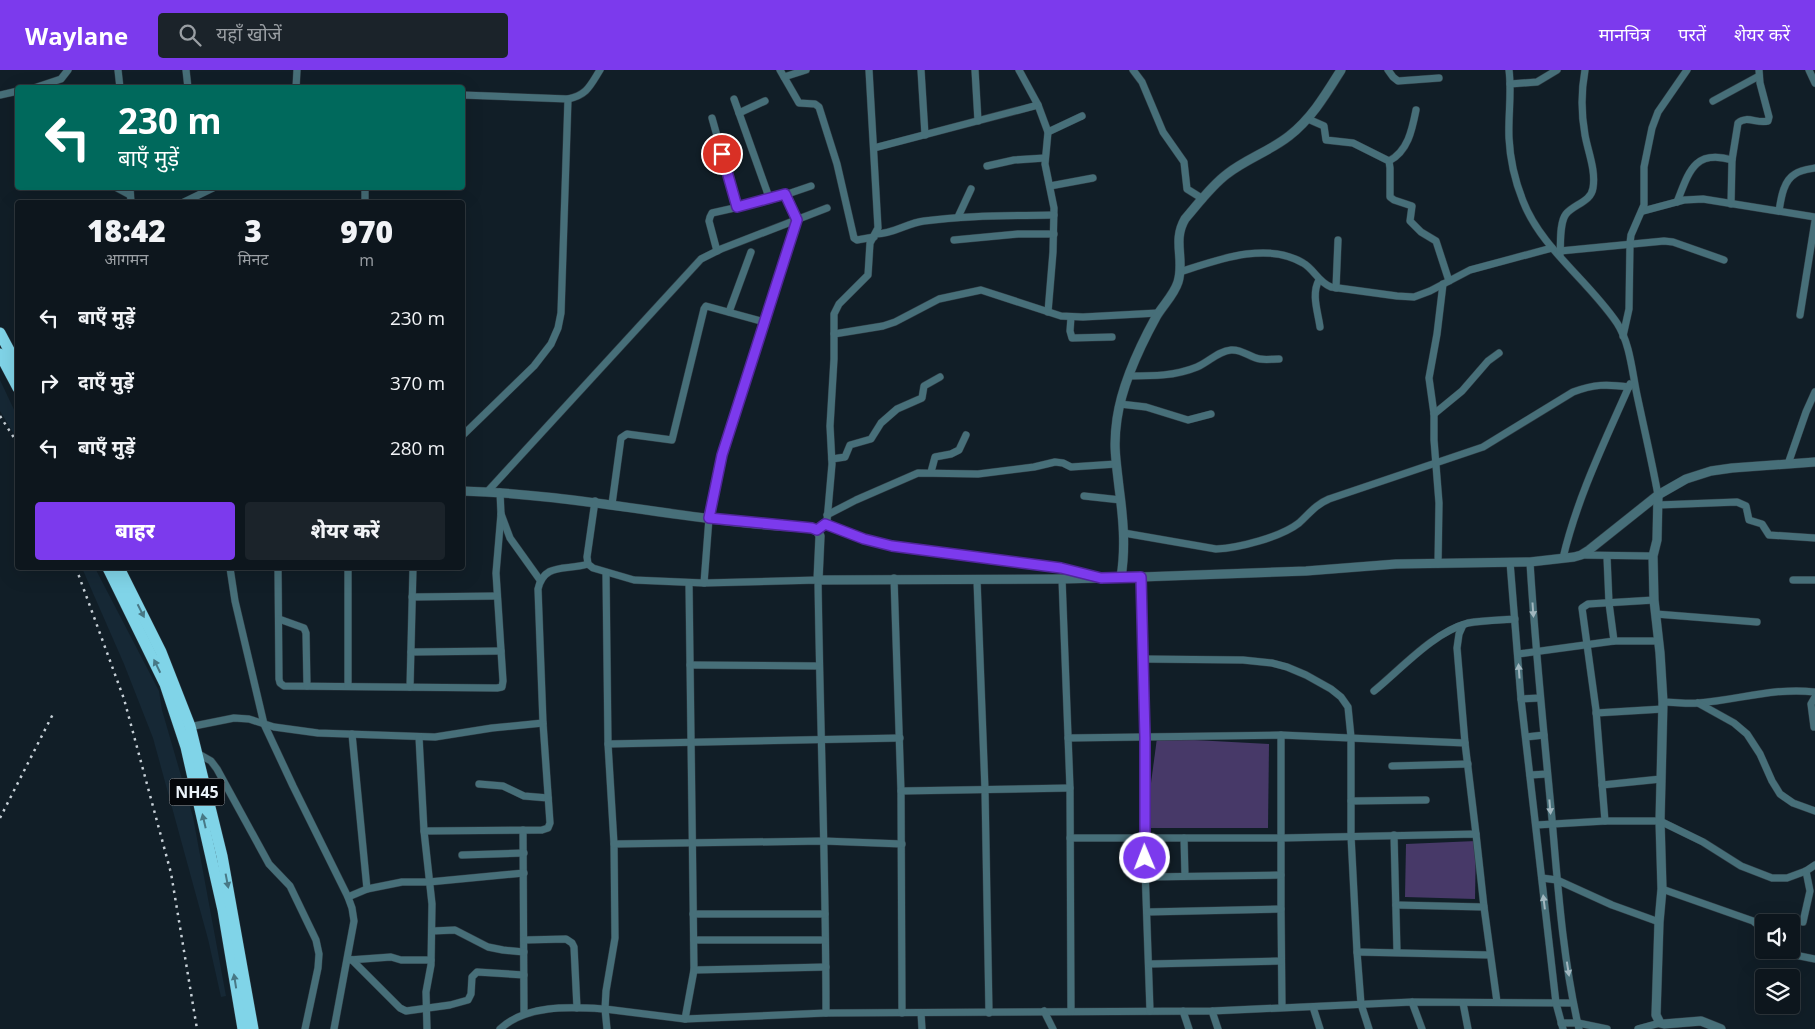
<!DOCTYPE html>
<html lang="hi">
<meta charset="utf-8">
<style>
body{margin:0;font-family:"Open Sans","Noto Sans Devanagari",sans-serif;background:#1b232a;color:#f1f3f6;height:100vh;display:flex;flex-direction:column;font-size:19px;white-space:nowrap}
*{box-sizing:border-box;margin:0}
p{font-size:16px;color:#9a9fa4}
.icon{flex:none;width:28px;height:28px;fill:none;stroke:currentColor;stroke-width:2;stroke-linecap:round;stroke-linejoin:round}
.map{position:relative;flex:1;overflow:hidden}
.panel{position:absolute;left:15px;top:130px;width:450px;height:370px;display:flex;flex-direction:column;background:#0d161d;border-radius:5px;box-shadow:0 5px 20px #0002,0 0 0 1px #2d353b}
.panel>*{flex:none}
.banner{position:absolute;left:15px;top:15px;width:450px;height:105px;border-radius:5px;box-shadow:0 5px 20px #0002,0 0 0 1px #2d353b;background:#00695c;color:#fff;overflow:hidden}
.controls{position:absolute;left:1755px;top:844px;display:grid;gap:10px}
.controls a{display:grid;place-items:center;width:45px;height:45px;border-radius:5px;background:#0d161d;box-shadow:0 5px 20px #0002,0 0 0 1px #2d353b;font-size:25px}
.pin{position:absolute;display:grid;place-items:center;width:42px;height:42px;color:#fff;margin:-21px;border:2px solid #fff;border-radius:50%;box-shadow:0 1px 5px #0007}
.me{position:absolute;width:55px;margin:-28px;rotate:359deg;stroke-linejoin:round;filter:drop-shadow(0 0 4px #0008)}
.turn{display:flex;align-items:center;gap:18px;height:105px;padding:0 20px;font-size:22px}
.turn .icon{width:65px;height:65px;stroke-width:2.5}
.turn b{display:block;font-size:35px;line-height:42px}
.eta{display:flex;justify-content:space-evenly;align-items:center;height:85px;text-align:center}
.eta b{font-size:30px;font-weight:800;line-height:35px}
.action{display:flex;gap:10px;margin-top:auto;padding:10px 20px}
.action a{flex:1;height:58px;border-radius:5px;background:#7c3aed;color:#fff;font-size:20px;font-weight:800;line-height:58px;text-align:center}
.action a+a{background:#1b232a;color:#f1f3f6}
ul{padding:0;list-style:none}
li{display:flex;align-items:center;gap:15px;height:65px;padding:0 20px}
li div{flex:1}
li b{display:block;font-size:19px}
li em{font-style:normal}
header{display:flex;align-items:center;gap:30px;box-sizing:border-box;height:70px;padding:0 25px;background:#7c3aed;color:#fff}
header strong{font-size:24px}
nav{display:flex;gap:28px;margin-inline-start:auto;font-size:18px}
.search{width:350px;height:45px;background:#1b232a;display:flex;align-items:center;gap:12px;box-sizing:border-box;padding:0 18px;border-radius:5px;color:#9a9fa4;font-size:19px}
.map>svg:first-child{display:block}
.built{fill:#162835}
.green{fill:#473968}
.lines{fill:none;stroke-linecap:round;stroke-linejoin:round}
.minor-casing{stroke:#2f3c44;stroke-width:8}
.tertiary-casing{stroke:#2f3c44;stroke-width:10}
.trunk-casing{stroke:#2f3c44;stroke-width:12}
.minor{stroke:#476f79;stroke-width:7}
.tertiary{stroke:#476f79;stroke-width:9}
.trunk{stroke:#80d4e8;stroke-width:11}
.rail{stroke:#c7d0d7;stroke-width:2.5;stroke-dasharray:2.5 5;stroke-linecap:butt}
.oneway{fill:#a1b7bf}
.oneway2{fill:#487885}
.route-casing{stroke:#51269a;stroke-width:12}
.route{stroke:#7c3aed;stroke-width:9}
.labels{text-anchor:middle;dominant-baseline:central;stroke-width:5;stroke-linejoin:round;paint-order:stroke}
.shield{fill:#04070b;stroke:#a5acb2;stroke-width:1}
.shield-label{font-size:16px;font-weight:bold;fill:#eaf2f9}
</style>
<header>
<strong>Waylane</strong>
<div class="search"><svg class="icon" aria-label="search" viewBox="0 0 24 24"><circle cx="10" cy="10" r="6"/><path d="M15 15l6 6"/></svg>यहाँ खोजें</div>
<nav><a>मानचित्र</a><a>परतें</a><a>शेयर करें</a></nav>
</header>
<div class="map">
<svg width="1815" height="959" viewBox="0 0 1815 959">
<rect width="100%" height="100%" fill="#111e27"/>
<!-- built -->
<g class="built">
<polygon points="0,310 17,346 17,369 0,341"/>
<polygon points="82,498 95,498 159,621 162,640 193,747 226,926 221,927 208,869 153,668 124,594"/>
</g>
<!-- green -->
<g class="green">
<polygon points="1157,668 1269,674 1268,758 1145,758"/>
<polygon points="1476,771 1475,829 1405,827 1406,774"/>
</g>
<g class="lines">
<!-- minor casing -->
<g class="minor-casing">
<g id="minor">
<polyline points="118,0 120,18"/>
<polyline points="186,0 188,18"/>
<polyline points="780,0 799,33 815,34 819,37 837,94 854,168 857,170 874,167"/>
<polyline points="921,0 925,65"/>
<polyline points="975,0 978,51"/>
<polyline points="1019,0 1038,35 1048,62 1045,94 1054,138 1053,182 1048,242"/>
<polyline points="1133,0 1142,12 1163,62 1184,92 1187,119 1203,129"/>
<polyline points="1388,0 1393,7 1398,11 1439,8"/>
<path d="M 1509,0 C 1512,23 1508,45 1509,68 C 1510,89 1515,111 1523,131 C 1541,178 1588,210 1617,253 C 1630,273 1632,301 1637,325 C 1644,358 1652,392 1658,425"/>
<polyline points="1809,0 1815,13"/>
<polyline points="784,7 806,0"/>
<polyline points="1510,14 1537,12 1557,0"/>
<polyline points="34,18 61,9 68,0"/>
<polyline points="296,18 297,0"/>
<polyline points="0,25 18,21"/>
<path d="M 462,25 L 568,29 C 587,25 590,16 600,0"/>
<polyline points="734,29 770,130"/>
<polyline points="1713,31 1759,6"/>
<polyline points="739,43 765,31"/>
<polyline points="712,48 737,137"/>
<polyline points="1308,49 1324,56 1326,70 1353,73 1389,91 1390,98 1390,127 1394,130 1412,136 1410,151 1421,162 1436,171 1449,211"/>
<polyline points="1048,62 1082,46"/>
<polyline points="874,78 1038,35"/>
<path d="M 1389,91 C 1408,81 1412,60 1416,40"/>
<polyline points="987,96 1014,90 1045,88"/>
<polyline points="1050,116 1093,108"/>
<polyline points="117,118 130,125"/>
<polyline points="130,118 131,132"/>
<polyline points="365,118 365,132"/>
<path d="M 785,125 L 797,150 L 783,198 L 764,252 L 722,385 L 709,448 L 704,513 L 818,510 C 820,654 826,799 826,943 L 1212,941 L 1412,932 L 1573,933"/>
<polyline points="184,132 213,118"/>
<path d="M 1677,132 C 1689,102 1694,79 1732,90"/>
<path d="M 1731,134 L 1732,90 L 1738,53 C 1747,45 1757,54 1768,51 L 1769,47 L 1760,13 L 1759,0"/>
<polyline points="1643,141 1684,130 1703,129 1815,147"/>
<path d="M 1779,141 C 1781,129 1783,111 1795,104 C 1800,100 1809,99 1815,98"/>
<polyline points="958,147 971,119"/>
<path d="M 876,164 C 894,164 907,153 924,151 C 967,145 1011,146 1054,145"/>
<polyline points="954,170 1018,164 1054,164"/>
<polyline points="717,181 709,151 710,147 712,143 770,130 811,116"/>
<polyline points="1560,181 1664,171 1673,172 1724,190"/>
<path d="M 1560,185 C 1561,174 1559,153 1566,144 C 1574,134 1591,132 1593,118 C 1596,100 1588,82 1585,65 C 1581,43 1581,22 1585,0"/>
<path d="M 1180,202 C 1217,190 1267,171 1303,193 C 1314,199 1318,212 1331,217 L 1397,226 L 1414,227 L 1430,221 L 1470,200 L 1552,178"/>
<path d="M 1319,210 C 1311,224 1318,242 1320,257"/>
<polyline points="1336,218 1338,170"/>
<polyline points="729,242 751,182"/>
<polyline points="1800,245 1815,151"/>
<polyline points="1071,247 1070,261 1072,268 1112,267"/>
<polyline points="834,264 883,256 895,252 939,229 981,220 1061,246 1083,247 1158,243"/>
<polyline points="1623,266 1629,239 1630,173 1631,165 1644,135 1644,97 1652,58 1658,42 1687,0"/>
<path d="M 1129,306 C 1153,306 1175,306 1197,297 C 1209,292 1218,281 1231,280 C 1243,279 1250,288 1260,289 C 1266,290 1273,289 1279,289"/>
<polyline points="1120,334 1146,337 1188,350 1211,344"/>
<polyline points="1434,344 1462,321 1488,291 1499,283"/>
<polyline points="462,366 534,296 551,274 558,258 561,243 568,29"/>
<polyline points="832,389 845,387 850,375 871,369 881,353 897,339 922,328 924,316 940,307"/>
<polyline points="1788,394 1806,342 1815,322"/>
<polyline points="931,402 935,387 951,384 959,380 966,365"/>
<polyline points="487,422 701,189 721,179 827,138"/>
<polyline points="500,422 501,444 510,468 540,510"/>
<polyline points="1084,426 1121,430"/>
<polyline points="595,431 587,487 588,494 593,498 634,510 704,513"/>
<polyline points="612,434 621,368 627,364 672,370 704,239 706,236 764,252"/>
<polyline points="1658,435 1737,432 1746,436 1749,450 1762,454 1769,465 1815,468"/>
<polyline points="827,445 856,430 918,403 978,404 1034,397 1055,392 1063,393 1071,397 1116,394"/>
<path d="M 825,454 C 847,462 868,471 891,475 C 958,489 1029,488 1096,506"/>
<polyline points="817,460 825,454 827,451 832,394 830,356 834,289 834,244 839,234 868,205 870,173 878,158 869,0"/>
<path d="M 1124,463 L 1216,479 C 1239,478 1281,467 1299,453 C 1310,443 1315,435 1329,429 L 1483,377 L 1573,322 C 1594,314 1607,314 1629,317"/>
<polyline points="1581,485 1653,486"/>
<polyline points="1607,487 1609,533 1614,571"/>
<path d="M 1563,488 C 1577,428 1605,371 1630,314"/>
<polyline points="1510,492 1521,629 1556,933 1563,959"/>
<path d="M 1530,492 C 1535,577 1544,663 1552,749 C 1558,819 1563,890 1579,959"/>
<polyline points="1438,494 1439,433 1434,370 1434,344 1429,308 1437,264 1443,214"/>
<polyline points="230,498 235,531 264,654 293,716 348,827 352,838 354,851 334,959"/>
<polyline points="278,498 279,609 280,613 284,616 497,618 502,617 503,611 496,503 501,444"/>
<polyline points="606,503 608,674 614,774 615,868 606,921 605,939 685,949 826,943"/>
<polyline points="1141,507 1145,668 1144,769 1150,941"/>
<polyline points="894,508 901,721 902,943"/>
<polyline points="1062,509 1070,718 1071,941"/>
<polyline points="977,510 985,720 989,943"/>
<polyline points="1793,510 1815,510"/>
<polyline points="412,527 497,526"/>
<polyline points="1656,544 1757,552"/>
<polyline points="279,549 304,558 306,563 307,616"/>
<polyline points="1463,555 1459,564 1457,578 1465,673 1476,764"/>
<polyline points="411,582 501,581"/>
<polyline points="1518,584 1614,571 1658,571"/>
<polyline points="1143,589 1243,590 1272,593 1287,597 1306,605 1331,619 1341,627 1348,637 1351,667 1351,766 1357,882 1361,934 1369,959"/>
<polyline points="690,595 819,596"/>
<polyline points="348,616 348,498"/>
<polyline points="410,617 413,498"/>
<path d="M 1374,621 C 1402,598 1434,562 1468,553 C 1483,550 1500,550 1515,549"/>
<polyline points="1521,629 1540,628"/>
<path d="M 1663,632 C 1675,632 1687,634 1698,633 C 1738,630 1775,617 1815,622"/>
<polyline points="1698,633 1734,653 1747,664 1760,684 1772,711 1780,724 1793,733 1815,741"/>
<polyline points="1596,643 1663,639"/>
<polyline points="189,657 234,648 249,649 274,657 318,663 435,667 492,658 543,653"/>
<polyline points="1814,657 1811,634 1815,627"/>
<polyline points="352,664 367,819"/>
<polyline points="1281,665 1281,839 1282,937"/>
<polyline points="419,667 424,761 432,834 431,895 426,922 427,959"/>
<polyline points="1526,667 1544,665"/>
<polyline points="1068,668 1281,665 1465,673"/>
<polyline points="608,674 900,668"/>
<polyline points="197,683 211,691 217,699 269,794 290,816 316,870 319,884 318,898 305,959"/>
<polyline points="1392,696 1468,694"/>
<polyline points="1530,705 1547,704"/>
<polyline points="479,714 503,716 524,726 548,728"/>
<polyline points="1602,715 1661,709"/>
<polyline points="901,721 1070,718"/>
<polyline points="1351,731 1426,730"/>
<polyline points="1605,751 1596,640 1582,538 1588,534 1654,530"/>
<polyline points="1536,755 1605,751 1660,751 1703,772 1741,796 1772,808 1787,808 1806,801 1815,795"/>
<polyline points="523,760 524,944"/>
<path d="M 424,761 L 542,760 L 548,758 L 550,753 L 543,653 L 538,519 C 544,492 566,501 588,494"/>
<polyline points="1394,765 1397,882"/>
<polyline points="1070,768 1282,768 1476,764 1484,837 1497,932"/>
<polyline points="1184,768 1185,806"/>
<polyline points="614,774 824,771 902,774"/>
<polyline points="462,785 524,783"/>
<polyline points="1146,807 1281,805"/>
<polyline points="1542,808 1557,810 1612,835 1659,852"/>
<polyline points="1662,819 1753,851 1764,860"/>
<polyline points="348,827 367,819 402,812 429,812 524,803"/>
<polyline points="1396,835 1484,837"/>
<polyline points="1147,842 1281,839"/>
<polyline points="693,844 825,844"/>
<polyline points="1803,852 1810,821 1806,801"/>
<polyline points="432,861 455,860 488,877 503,880 524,882"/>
<polyline points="524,870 566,869 572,873 574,877 577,938"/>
<polyline points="694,870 825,870"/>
<polyline points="1783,880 1790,884 1815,889"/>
<polyline points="1357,882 1490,885"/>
<polyline points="349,890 391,887 401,890 431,890"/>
<polyline points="352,890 400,938 406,941 450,935 468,930 471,924 472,907 477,902 524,905"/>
<polyline points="1149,894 1281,891"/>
<polyline points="694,900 826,897"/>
<polyline points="1412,932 1422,959"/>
<polyline points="1463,933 1468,959"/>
<polyline points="1313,937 1320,959"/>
<polyline points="1044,941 1053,959"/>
<polyline points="1183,941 1189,959"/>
<polyline points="1212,941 1218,959"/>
<polyline points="921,943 922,959"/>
<polyline points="685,949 694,900 689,513"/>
<polyline points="1561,953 1578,953 1607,959"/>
<path d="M 500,959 C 527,934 570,937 605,939 L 607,959"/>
<polyline points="1638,959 1660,953"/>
</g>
</g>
<!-- tertiary casing -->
<g class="tertiary-casing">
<g id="tertiary">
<path d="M 462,421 C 580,424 695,453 812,458 L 817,460 L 820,466 L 818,510 L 1062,509 L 1141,507 L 1306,501 L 1396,494 L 1530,492 L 1574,487 L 1581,485 L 1589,480 L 1658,425 L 1686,409 L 1711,401 L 1732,398 L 1815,392"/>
<polyline points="1658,425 1657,470 1653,486 1654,530 1660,583 1663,632 1660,751 1662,819 1659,852 1656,945 1660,953 1664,954 1701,951 1721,959"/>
<path d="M 1121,507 C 1126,477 1123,447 1119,417 C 1116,390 1113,376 1117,349 C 1122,314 1139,278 1156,247 C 1163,235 1174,225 1178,212 C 1185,189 1172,171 1185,149 C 1198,134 1211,116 1227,104 C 1246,89 1270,81 1289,66 C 1312,48 1326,24 1341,0"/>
</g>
</g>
<!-- trunk casing -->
<g class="trunk-casing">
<g id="trunk">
<polyline points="0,263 18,297"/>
<polyline points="0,284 18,318"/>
<polyline points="108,498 165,614 186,677 223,840 243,959"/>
<polyline points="119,498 161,582 190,656 222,786 253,959"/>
</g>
</g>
<!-- minor -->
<use href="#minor" class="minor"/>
<!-- tertiary -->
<use href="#tertiary" class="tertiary"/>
<!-- trunk -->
<use href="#trunk" class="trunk"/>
<!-- rail -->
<g class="rail">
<polyline points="0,346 18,374"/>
<polyline points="76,498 124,629 171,803 197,959"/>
<polyline points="0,748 54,642"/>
</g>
</g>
<!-- one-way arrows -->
<defs><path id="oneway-solid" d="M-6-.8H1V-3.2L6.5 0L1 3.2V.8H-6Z" transform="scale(1.25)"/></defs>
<g class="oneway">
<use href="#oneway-solid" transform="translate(1533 540) rotate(86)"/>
<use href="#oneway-solid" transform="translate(1519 601) rotate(-94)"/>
<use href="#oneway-solid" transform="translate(1550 737) rotate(85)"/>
<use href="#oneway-solid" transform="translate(1544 832) rotate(-97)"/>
<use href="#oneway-solid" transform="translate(1568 899) rotate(81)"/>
</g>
<g class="oneway2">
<use href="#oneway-solid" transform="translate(141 541) rotate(63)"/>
<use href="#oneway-solid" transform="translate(157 596) rotate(-116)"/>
<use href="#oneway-solid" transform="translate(204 751) rotate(-103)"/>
<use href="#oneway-solid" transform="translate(227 811) rotate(79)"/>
<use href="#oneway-solid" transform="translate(235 911) rotate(-99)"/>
</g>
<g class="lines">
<!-- route casing -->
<g class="route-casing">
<polyline id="route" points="722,84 737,137 785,124 797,150 722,385 709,448 812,458 817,460 825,454 864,469 892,476 1061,498 1101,508 1141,507 1145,668 1145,788"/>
</g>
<!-- route -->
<use href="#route" class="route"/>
</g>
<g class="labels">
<!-- shield labels -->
<rect class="shield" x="169.5" y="708.5" width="55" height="27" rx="4"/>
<g class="shield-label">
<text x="197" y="722">NH45</text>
</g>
</g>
</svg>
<div class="controls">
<a><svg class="icon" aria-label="sound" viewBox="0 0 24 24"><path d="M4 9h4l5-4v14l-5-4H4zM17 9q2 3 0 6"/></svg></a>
<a><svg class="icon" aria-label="layers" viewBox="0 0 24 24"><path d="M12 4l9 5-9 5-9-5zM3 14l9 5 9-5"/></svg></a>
</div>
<div class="pin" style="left:722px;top:84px;background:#d93025"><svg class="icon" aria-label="arrive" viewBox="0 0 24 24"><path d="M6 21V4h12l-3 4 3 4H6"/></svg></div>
<svg class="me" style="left:1145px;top:788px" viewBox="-20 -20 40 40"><circle r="17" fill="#7c3aed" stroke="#fff" stroke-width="3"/><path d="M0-11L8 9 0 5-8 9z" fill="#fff"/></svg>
<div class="banner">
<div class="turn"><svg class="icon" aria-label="left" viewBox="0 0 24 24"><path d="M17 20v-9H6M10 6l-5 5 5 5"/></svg><div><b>230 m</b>बाएँ मुड़ें</div></div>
</div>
<section class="panel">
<div class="eta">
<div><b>18:42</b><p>आगमन</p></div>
<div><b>3</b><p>मिनट</p></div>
<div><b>970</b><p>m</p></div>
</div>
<ul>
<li><svg class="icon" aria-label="left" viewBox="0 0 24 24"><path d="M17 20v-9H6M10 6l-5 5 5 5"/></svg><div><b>बाएँ मुड़ें</b></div><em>230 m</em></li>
<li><svg class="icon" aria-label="right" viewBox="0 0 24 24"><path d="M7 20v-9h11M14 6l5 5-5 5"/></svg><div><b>दाएँ मुड़ें</b></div><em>370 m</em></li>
<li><svg class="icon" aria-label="left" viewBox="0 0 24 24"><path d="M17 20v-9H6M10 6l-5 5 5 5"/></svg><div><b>बाएँ मुड़ें</b></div><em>280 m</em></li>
</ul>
<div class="action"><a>बाहर</a><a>शेयर करें</a></div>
</section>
</div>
